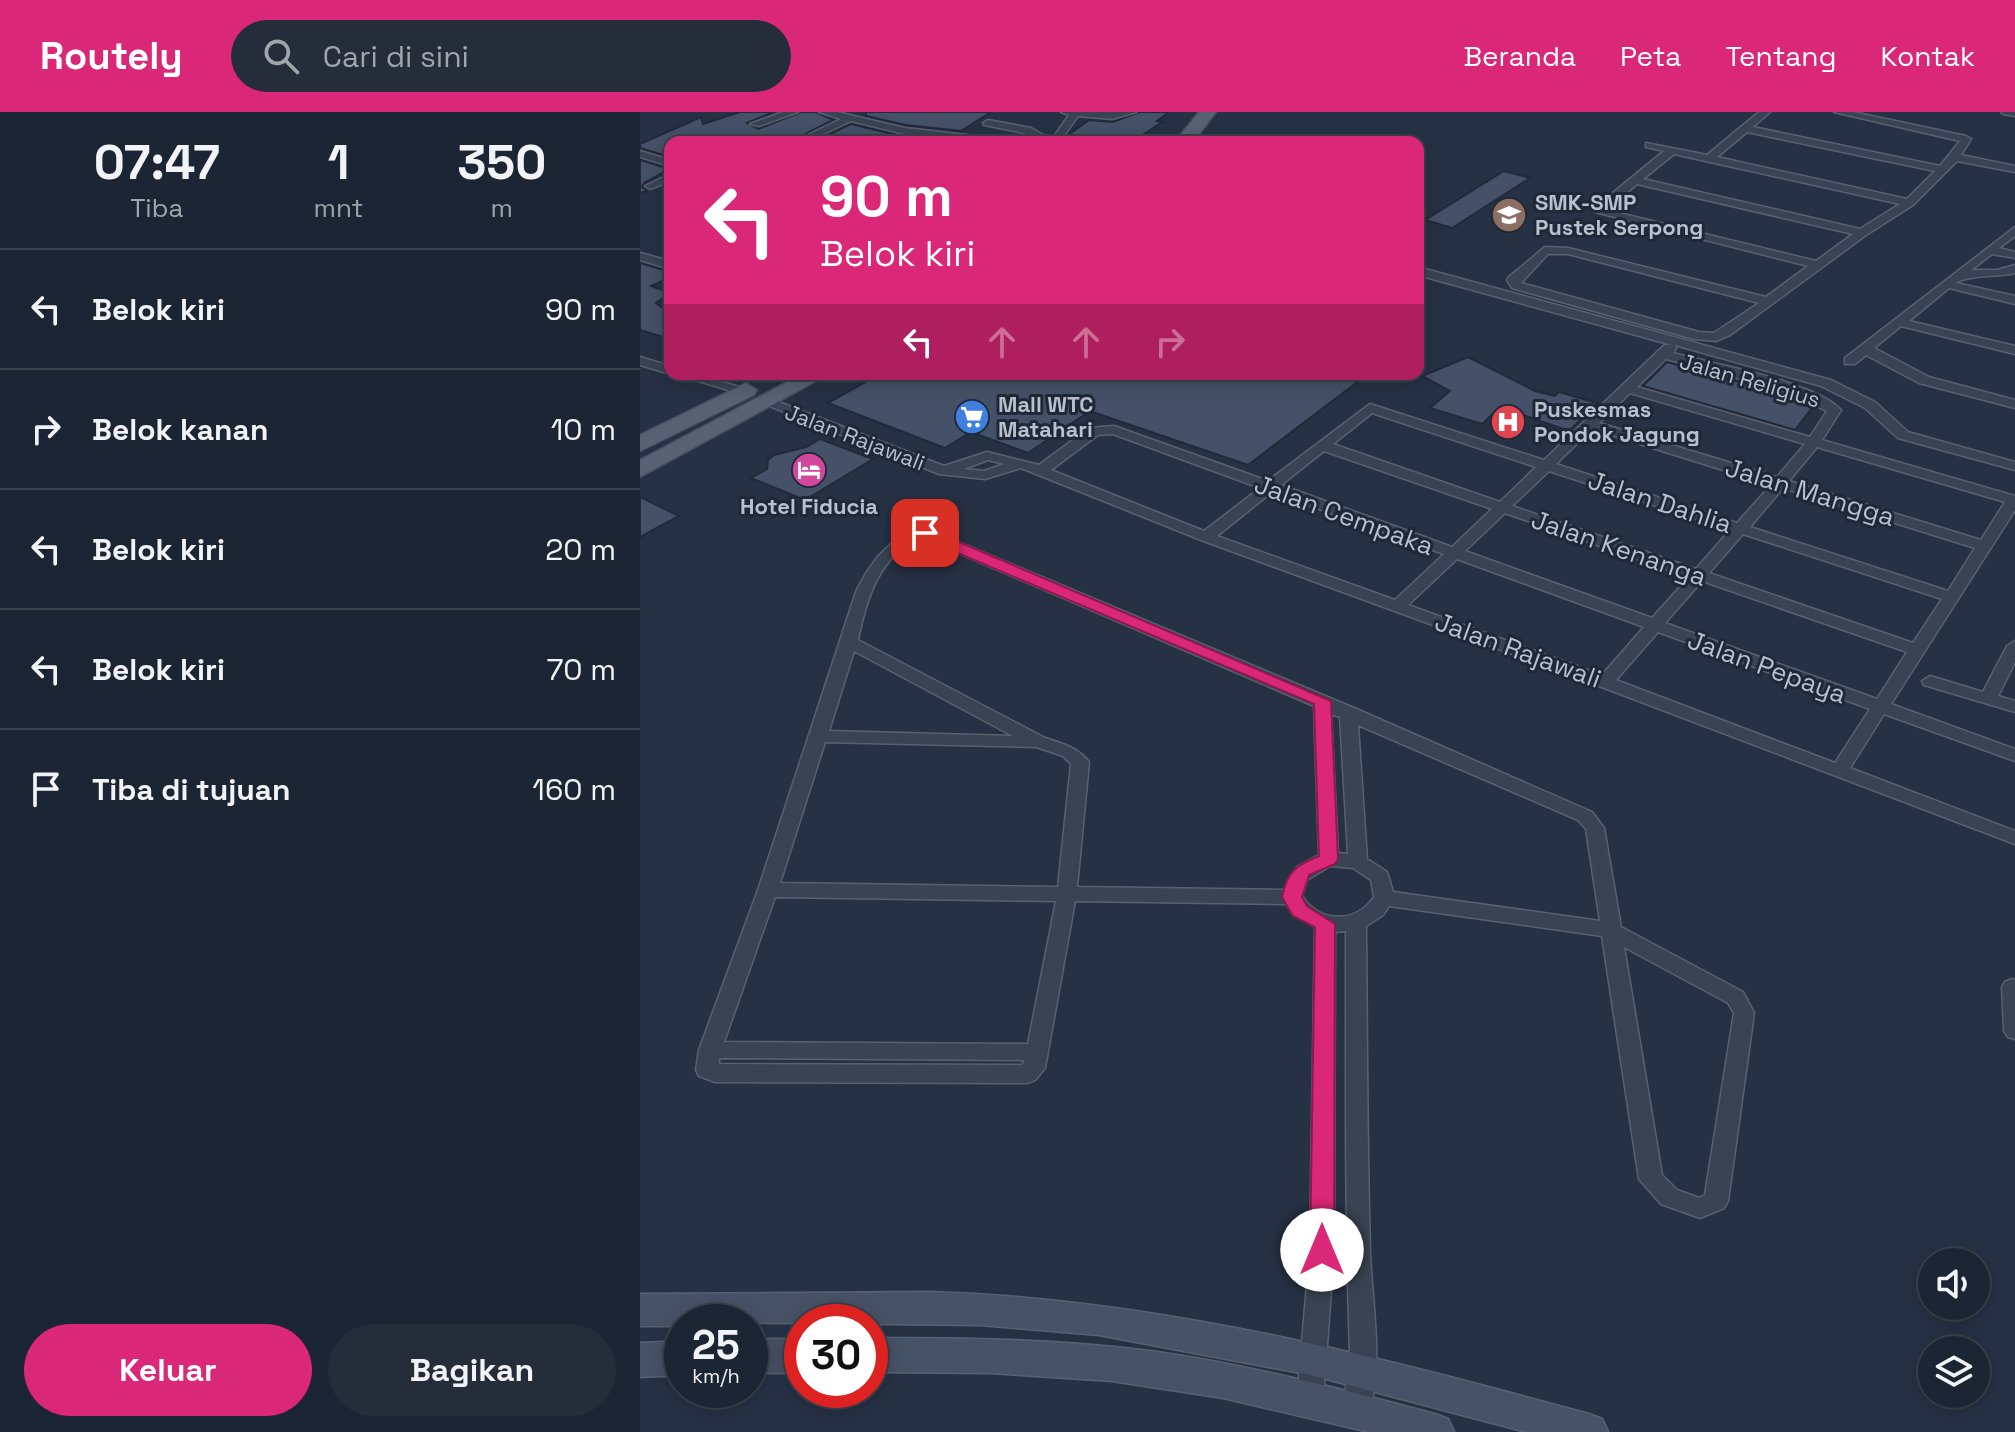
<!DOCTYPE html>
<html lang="id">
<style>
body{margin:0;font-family:"Space Grotesk",sans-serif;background:#252d3b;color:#f1f3f6;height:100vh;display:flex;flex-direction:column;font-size:30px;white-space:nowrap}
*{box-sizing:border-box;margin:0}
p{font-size:26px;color:#a0a5ac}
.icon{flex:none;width:44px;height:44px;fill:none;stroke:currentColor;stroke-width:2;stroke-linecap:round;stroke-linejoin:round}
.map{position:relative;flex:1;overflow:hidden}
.details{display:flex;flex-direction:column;background:#1c2533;width:640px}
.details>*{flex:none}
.top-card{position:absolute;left:24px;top:24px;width:760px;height:244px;border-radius:16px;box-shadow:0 4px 20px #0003,0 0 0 2px #3a424e;background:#db2777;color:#fff;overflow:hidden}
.controls{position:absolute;left:1278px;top:1136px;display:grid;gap:16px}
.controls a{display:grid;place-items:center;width:72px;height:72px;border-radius:50%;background:#1c2533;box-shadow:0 4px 20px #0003,0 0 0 2px #3a424e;font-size:40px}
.speed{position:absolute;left:24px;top:1192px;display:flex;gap:16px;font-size:40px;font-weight:700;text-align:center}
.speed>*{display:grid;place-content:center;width:104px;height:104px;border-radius:50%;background:#1c2533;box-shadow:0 4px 20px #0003,0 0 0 2px #3a424e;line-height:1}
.speed small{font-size:20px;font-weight:400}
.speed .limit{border:12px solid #d22;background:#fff;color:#111}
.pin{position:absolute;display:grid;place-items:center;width:68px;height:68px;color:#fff;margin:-34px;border-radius:16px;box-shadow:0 4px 12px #0006}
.me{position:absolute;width:88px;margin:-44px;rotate:0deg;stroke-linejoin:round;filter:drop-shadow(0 0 6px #0008)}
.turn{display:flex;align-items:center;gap:28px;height:168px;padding:0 24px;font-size:36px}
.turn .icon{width:104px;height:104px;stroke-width:2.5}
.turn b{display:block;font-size:56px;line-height:68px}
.lanes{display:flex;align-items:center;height:76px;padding:0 24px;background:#0003;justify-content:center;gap:40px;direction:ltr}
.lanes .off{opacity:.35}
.eta{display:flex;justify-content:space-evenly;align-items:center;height:136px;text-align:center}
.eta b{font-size:48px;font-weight:700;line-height:56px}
.primary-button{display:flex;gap:16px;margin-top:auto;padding:16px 24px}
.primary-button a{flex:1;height:92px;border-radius:48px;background:#db2777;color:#fff;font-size:32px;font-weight:700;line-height:92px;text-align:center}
.primary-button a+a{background:#252d3b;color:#f1f3f6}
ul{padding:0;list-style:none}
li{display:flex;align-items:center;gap:24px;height:120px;padding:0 24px;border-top:2px solid #3a424e}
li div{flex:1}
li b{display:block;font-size:30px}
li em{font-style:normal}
header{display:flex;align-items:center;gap:48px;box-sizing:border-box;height:112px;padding:0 40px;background:#db2777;color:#fff}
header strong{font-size:38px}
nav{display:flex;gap:44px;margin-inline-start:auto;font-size:28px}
.search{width:560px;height:72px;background:#252d3b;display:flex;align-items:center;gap:20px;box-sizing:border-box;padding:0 28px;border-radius:44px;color:#a0a5ac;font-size:30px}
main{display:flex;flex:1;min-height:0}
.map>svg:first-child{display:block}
.building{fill:#455166;stroke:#212a3b;stroke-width:2}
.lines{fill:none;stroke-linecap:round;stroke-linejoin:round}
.street-casing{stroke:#596171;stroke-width:3}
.secondary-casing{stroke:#596171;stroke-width:3}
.primary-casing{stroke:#444c5d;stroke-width:3}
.street{fill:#3a4353;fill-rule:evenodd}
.secondary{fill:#485266;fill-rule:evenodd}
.primary{fill:#586273;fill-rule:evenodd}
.route{fill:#db2777;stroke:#8e194d;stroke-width:2}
.labels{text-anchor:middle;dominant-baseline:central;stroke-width:6;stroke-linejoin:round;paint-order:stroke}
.far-poi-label{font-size:22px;font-weight:bold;fill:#b8bfcd;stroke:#1f2839;text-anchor:start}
.far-street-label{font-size:22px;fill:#b8bfcd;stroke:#1f2839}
.street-label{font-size:26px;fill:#b8bfcd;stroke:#1f2839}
</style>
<header>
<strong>Routely</strong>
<div class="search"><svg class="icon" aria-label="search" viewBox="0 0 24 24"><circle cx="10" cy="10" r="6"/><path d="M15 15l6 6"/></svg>Cari di sini</div>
<nav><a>Beranda</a><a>Peta</a><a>Tentang</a><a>Kontak</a></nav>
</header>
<main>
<section class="details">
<div class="eta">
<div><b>07:47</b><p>Tiba</p></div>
<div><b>1</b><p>mnt</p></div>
<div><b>350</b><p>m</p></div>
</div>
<ul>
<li><svg class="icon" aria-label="left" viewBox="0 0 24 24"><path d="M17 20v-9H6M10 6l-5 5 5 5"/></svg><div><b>Belok kiri</b></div><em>90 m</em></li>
<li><svg class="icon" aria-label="right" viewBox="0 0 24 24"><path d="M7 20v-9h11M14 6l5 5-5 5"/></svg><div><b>Belok kanan</b></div><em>10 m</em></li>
<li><svg class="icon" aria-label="left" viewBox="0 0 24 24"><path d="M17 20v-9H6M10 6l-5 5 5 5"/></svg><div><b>Belok kiri</b></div><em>20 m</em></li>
<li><svg class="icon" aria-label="left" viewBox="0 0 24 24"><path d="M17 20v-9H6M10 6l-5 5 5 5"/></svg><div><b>Belok kiri</b></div><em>70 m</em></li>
<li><svg class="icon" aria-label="arrive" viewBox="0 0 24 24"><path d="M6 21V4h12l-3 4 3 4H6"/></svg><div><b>Tiba di tujuan</b></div><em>160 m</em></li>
</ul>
<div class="primary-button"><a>Keluar</a><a>Bagikan</a></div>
</section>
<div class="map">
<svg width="1375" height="1320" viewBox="0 0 1375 1320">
<rect width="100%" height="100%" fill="#263144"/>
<!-- building -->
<g class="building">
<polygon points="100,0 134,0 107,11 118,17 161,0 176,0 193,8 150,30 30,30 30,45 0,36 0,32 61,5 63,12"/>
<polygon points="226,0 351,0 321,19 266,13 226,4"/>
<polygon points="499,0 529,0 517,9 522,10 492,30 428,23 449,8 473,10"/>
<polygon points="211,12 264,25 305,30 173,30"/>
<polygon points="0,48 30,57 4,71 2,75 7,79 0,81"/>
<polygon points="864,59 890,66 812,116 785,108"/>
<polygon points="0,151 30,160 30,166 11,174 30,181 16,191 30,201 30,227 0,218"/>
<polygon points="828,245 895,279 915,284 919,280 957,291 929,319 860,295 842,312 790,296 810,279 782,264"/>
<polygon points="1027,250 1137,280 1172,296 1155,318 1003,274"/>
<polygon points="240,262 728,262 608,353 450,299 388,341 331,320 305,336 188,291"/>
<polygon points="180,327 233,347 165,388 111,366 127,357 128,348 134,343 166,335"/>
<polygon points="0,385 39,404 0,425"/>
</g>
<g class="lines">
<!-- street casing -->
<g class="street-casing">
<g id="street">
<polygon points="143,0 158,0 119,14 110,12"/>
<polygon points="179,0 197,0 265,16 362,27 367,30 335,30 265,22 211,9 166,30 153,30 201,7"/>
<polygon points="421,0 496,0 472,7 438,4 423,25 439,30 417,30 412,27 429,3"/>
<path d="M 1119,0 L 1130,0 L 1113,15 L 1300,54 L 1320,29 L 1194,0 L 1213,0 L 1326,24 L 1331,27 L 1321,43 L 1375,54 L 1375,60 L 1317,49 L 1273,93 L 1226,123 L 1090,223 L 1076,229 L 1054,227 L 872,176 L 867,168 L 869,165 L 905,135 L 928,136 L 1126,185 L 1168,154 L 955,100 L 957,94 L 1024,39 L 1006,35 L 1006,31 L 1067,43 ZM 1107,20 L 1295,59 L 1267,87 L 1077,45 ZM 1034,42 L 1260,92 L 1220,117 L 1003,67 ZM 997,72 L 1213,122 L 1176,149 L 967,98 ZM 908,142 L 928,142 L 1119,191 L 1074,221 L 1059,220 L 881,171 Z"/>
<polygon points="1361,0 1375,0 1375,4 1363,2"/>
<polygon points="348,8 391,16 410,27 408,30 398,30 399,28 384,21 344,13 343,11"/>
<polygon points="0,39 30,48 30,54 0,45"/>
<polygon points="30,62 30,69 10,77 5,74"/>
<path d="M 1375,115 L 1375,124 L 1359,136 L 1375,140 L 1375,146 L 1352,142 L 1331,158 L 1357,158 L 1375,153 L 1375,161 C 1359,165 1326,163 1316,171 L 1375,184 L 1375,192 L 1309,176 L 1269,209 L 1375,234 L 1375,242 L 1261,214 L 1234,236 L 1289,265 L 1375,288 L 1375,296 L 1279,271 L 1226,243 L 1215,252 L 1205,252 L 1205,246 Z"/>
<polygon points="0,141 30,149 30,157 0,148"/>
<path d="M 778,155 L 1191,268 L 1235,290 L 1268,320 L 1375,350 L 1375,358 L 1258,326 L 1225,296 L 1181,274 L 1035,233 L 1036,236 L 1033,241 C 1073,252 1174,269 1201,298 L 1182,328 L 1375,384 L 1375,398 L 1251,592 L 1375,637 L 1375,649 L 1244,602 L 1210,656 L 1375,719 L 1375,732 L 959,574 L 561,428 L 381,356 L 345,367 L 299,362 L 119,290 L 121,287 L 131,287 L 304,354 L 347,340 L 399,353 L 449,316 L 474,314 L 628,369 L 730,292 L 904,348 L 1018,239 L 1025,233 L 1032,233 L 778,163 ZM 1026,247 L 1138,277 L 1187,299 L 1170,325 L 997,275 ZM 990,281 L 1165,332 L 1137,365 L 959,311 ZM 732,301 L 896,355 L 860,390 L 693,332 ZM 952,317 L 1131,373 L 1097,411 L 916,352 ZM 473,322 L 620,376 L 564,419 L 411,358 L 458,323 ZM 1177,335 L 1365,390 L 1341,428 L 1149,369 ZM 684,339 L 852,397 L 812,435 L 641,373 ZM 348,348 L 364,352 L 344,359 L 324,357 ZM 909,359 L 1090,418 L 1056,457 L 872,394 ZM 1143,376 L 1335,436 L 1308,479 L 1110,415 ZM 632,380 L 804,442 L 755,488 L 577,424 ZM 865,401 L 1049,465 L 1012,506 L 825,439 ZM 1103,422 L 1302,487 L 1273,531 L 1069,461 ZM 817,447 L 1004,515 L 962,563 L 768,493 ZM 1062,469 L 1267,540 L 1237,587 L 1025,511 ZM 1018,520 L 1230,597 L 1195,651 L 976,568 Z"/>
<polygon points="0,245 30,254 30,262 0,253"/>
<polygon points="35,262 57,262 112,279 105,283"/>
<path d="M 285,416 L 714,596 L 952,700 L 964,716 L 981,815 L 1103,880 L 1114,901 L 1088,1089 L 1084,1096 L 1060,1106 L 1021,1092 L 999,1067 L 962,824 L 749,794 L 743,803 L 726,814 C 727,921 727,1029 730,1137 C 731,1187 746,1261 726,1307 L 717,1310 L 708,1307 C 700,1288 710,1261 710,1241 C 705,1100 706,960 706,819 L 695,820 L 694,1138 L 683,1287 L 679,1296 L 670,1299 L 661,1296 L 657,1287 L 670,1138 L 675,815 L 653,802 L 646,792 L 435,789 L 405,956 L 395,968 L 387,971 L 75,970 L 59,964 L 56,958 L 59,938 L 118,778 L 216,480 C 232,447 249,426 285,416 ZM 284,426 L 674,594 L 679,743 L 657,755 L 644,778 L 437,775 L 449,650 C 437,635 423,632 405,626 L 218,528 C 226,488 240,439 284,426 ZM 214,539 L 373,624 L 189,619 ZM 691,602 L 700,605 L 708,742 L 698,741 ZM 718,613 L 938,708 L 946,717 L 960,809 L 753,780 L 747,760 L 727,747 ZM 185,630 L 396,635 L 423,644 L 431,652 L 418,775 L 140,771 ZM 690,754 L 713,756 L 731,768 L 734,785 C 715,812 680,811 662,784 L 667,768 ZM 135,785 L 416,789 L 388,932 L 84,930 ZM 984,835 L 1088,891 L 1094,901 L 1065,1083 L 1059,1086 L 1037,1078 L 1022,1063 ZM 79,946 L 385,948 L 382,953 L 79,952 Z"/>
<polygon points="1375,529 1375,550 1358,584 1375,589 1375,600 1284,573 1282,569 1290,564 1343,580 1367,534"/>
<polygon points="1372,867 1375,868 1375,927 1368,925 1364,919 1362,875 1365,870"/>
</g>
</g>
<!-- secondary casing -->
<g class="secondary-casing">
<g id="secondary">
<path d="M 291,1180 C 517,1187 732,1243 949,1302 L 962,1307 L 968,1320 L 886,1320 L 671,1263 L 459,1223 L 340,1213 L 42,1210 L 42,1214 L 0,1214 L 0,1182 Z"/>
<path d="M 230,1226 C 323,1226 417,1227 510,1239 C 606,1252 701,1277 795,1302 L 808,1307 L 814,1320 L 729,1320 L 583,1286 L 472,1269 L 351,1261 L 230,1260 Z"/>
<rect x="110" y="1227" width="52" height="34"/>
<polygon points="42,1229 42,1263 0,1265 0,1231"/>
</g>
</g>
<!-- primary casing -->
<g class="primary-casing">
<g id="primary">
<polygon points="559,0 576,0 553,30 535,30"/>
<polygon points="162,262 189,262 0,365 0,348"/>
<polygon points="106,271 117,278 114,283 0,339 0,323"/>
</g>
</g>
<!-- street -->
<use href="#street" class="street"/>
<!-- secondary -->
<use href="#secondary" class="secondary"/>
<!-- primary -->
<use href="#primary" class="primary"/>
</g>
<!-- route -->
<path class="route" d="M 280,418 L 291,418 L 691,589 L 698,747 L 695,752 L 669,763 L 662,785 L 667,794 L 695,812 L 694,1138 L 691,1146 L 682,1149 L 673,1146 L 670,1138 L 675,815 L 653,804 L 642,785 C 647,760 656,753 679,744 L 674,592 L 280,425 Z"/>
<!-- icons -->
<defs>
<g id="school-disc" transform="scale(1.8)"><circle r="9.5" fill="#8d6e63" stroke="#1f2839"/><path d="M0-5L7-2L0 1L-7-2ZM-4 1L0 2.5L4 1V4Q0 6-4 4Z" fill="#fff"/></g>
<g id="supermarket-disc" transform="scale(1.8)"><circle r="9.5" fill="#3f7fe0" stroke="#1f2839"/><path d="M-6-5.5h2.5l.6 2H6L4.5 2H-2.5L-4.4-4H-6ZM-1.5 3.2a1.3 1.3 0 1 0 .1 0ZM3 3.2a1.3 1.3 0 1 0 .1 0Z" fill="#fff"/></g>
<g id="hospital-disc" transform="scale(1.8)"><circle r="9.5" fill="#e0444e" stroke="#1f2839"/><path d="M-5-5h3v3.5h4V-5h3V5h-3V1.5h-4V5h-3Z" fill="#fff"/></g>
<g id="hotel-disc" transform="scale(1.8)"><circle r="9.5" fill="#d1479c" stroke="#1f2839"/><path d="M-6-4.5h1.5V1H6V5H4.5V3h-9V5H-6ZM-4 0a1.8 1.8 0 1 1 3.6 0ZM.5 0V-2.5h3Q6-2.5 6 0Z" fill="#fff"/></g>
</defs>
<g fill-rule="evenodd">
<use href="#school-disc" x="869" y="103"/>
<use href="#supermarket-disc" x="332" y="305"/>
<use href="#hospital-disc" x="868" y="310"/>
<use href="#hotel-disc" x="169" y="358"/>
</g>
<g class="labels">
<!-- far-poi labels -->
<g class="far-poi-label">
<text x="895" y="90">SMK-SMP<tspan x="895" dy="25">Pustek Serpong</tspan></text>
<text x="358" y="292">Mall WTC<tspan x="358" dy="25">Matahari</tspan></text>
<text x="894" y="297">Puskesmas<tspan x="894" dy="25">Pondok Jagung</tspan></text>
<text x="169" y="394" text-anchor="middle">Hotel Fiducia</text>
</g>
<!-- far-street labels -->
<g class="far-street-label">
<text transform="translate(1110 268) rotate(16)">Jalan Religius</text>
<text transform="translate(215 325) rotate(21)">Jalan Rajawali</text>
</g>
<!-- street labels -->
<g class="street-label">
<text transform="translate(1170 380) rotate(17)">Jalan Mangga</text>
<text transform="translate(1020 390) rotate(18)">Jalan Dahlia</text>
<text transform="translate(704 403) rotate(20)">Jalan Cempaka</text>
<text transform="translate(979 436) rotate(19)">Jalan Kenanga</text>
<text transform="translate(878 538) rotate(20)">Jalan Rajawali</text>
<text transform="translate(1127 555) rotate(20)">Jalan Pepaya</text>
</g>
</g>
</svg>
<div class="controls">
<a><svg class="icon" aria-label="sound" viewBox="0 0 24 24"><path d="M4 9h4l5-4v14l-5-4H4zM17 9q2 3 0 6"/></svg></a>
<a><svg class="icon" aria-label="layers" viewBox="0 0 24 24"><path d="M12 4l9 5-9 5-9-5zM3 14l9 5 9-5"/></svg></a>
</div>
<div class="speed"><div>25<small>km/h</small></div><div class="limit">30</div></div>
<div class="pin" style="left:285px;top:421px;background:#d93025"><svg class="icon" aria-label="arrive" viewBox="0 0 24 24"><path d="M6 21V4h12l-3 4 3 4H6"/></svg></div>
<svg class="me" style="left:682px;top:1138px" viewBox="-20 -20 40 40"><circle r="19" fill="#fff"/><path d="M0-13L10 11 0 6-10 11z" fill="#db2777"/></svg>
<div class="top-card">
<div class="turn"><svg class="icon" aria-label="left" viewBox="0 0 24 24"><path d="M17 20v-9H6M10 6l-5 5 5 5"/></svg><div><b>90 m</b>Belok kiri</div></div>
<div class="lanes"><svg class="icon" aria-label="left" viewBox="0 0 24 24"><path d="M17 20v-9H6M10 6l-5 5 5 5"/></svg><svg class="icon off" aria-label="ahead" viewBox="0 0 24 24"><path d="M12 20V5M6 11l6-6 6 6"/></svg><svg class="icon off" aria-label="ahead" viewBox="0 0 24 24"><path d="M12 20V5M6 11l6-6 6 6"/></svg><svg class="icon off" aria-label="right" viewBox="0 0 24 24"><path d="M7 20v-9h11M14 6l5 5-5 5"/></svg></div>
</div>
</div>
</main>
